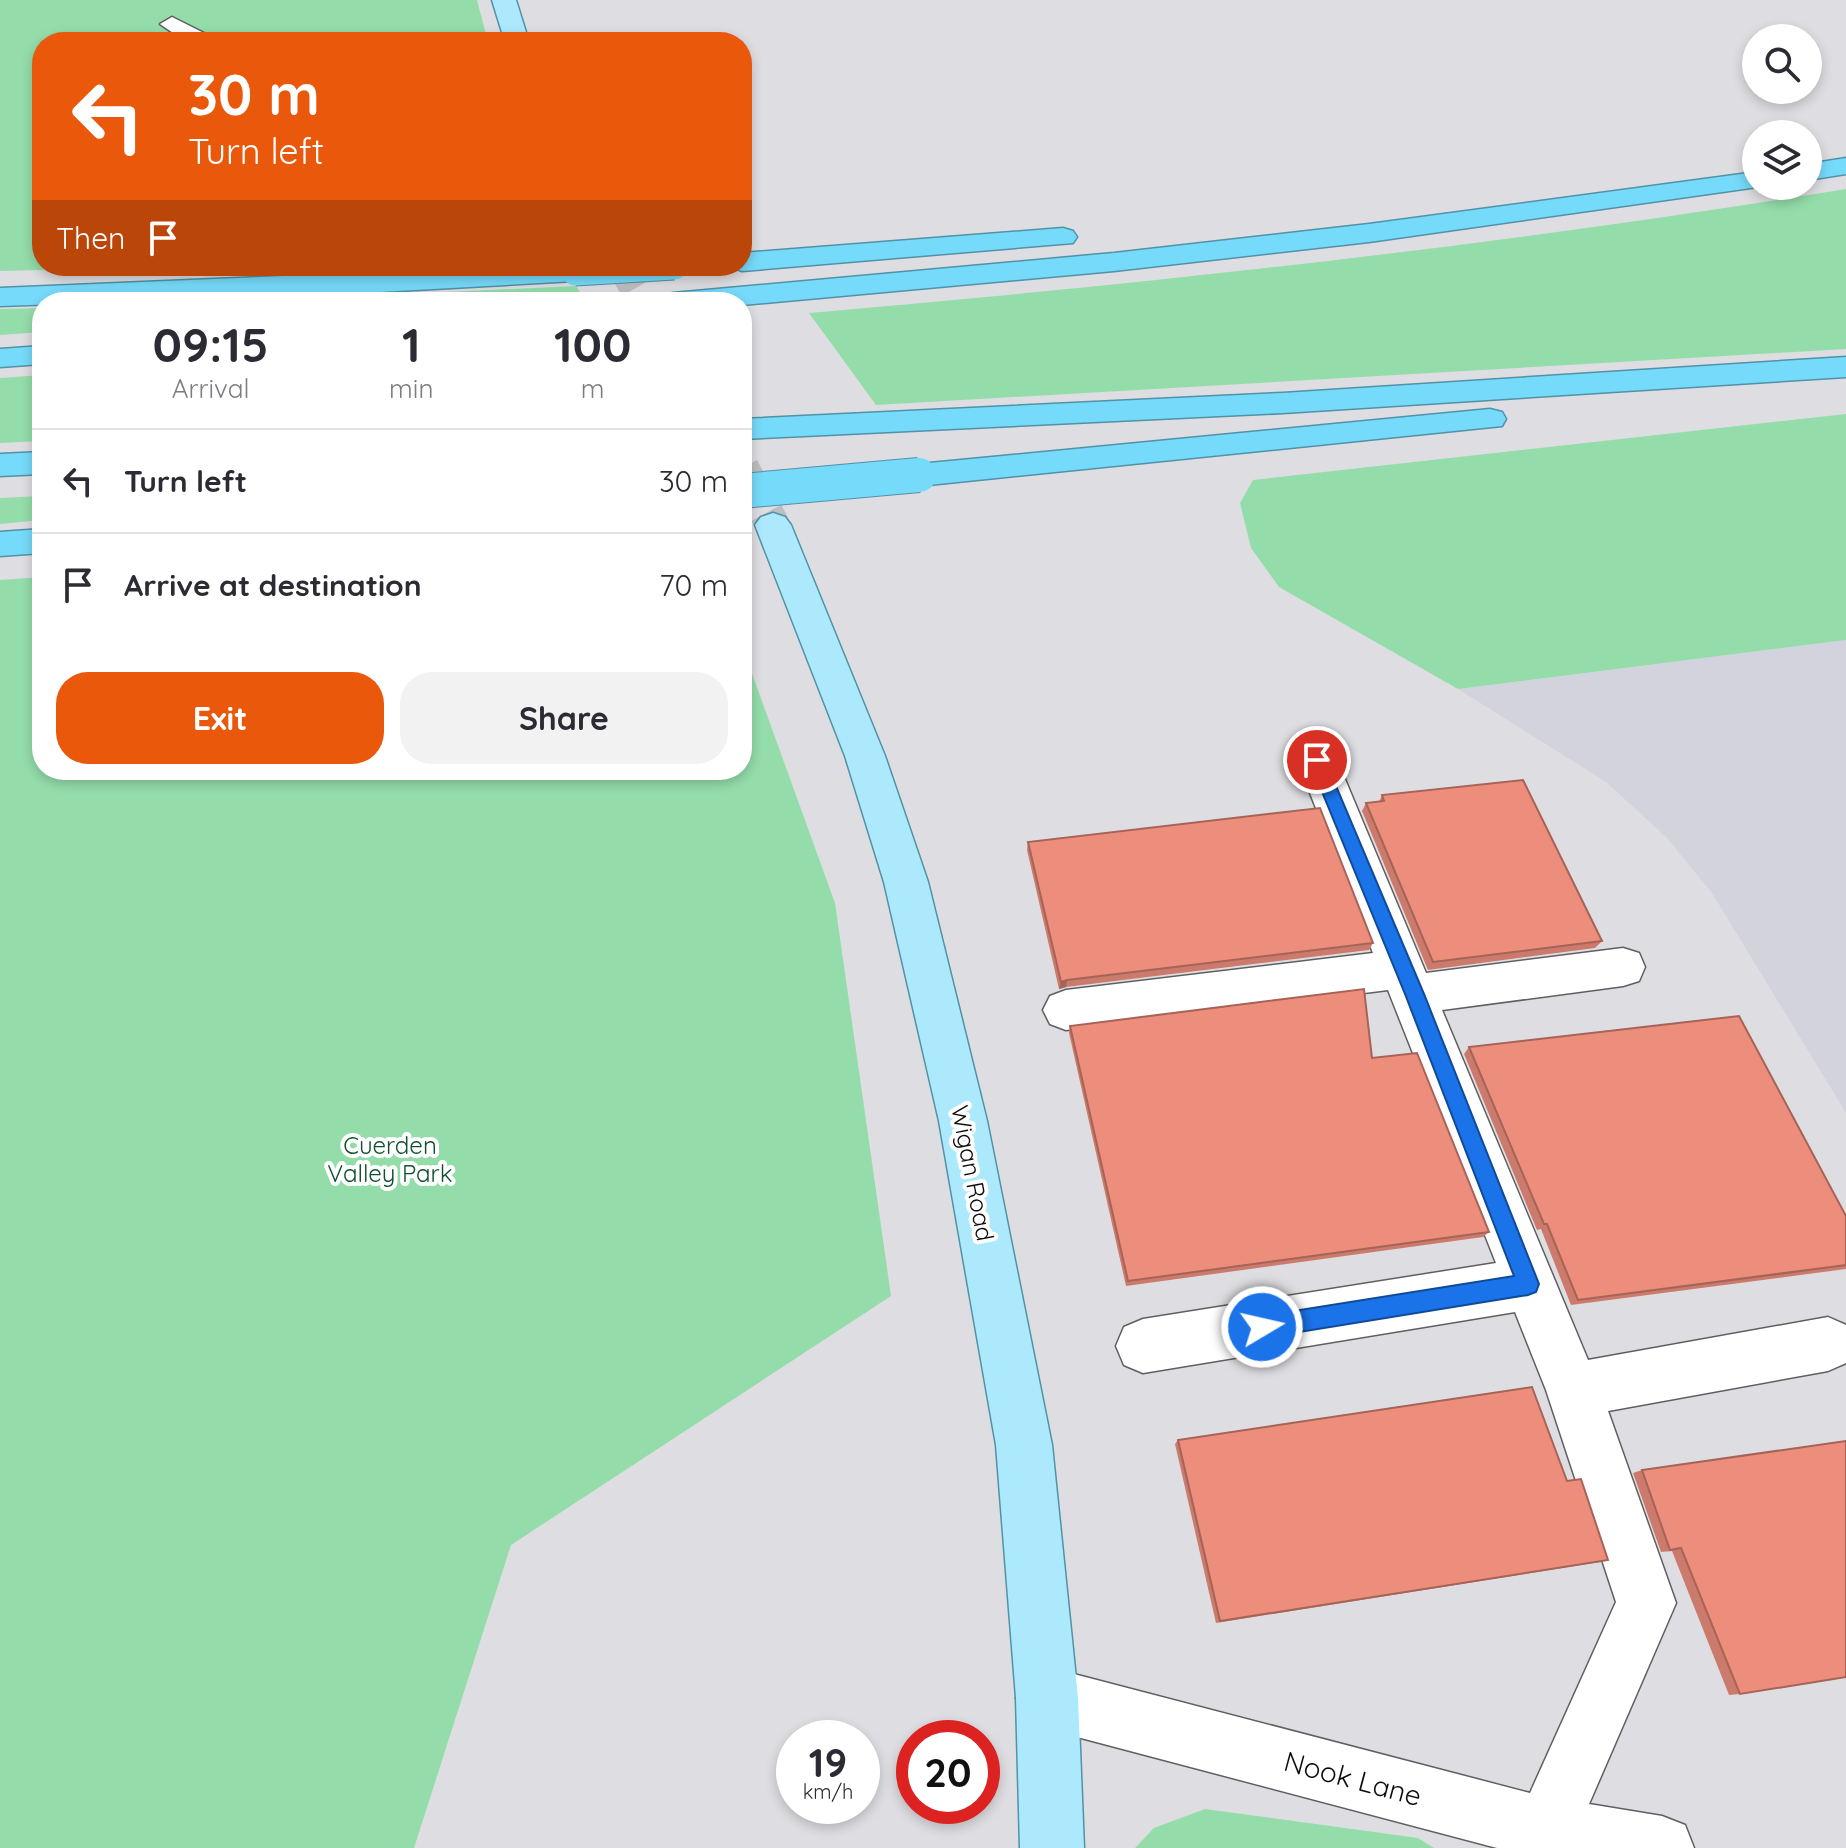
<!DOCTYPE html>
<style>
body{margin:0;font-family:Quicksand,sans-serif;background:#f2f2f3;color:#2b2b33;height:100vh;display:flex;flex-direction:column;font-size:30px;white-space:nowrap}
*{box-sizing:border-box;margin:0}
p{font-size:26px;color:#7c7c81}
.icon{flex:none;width:44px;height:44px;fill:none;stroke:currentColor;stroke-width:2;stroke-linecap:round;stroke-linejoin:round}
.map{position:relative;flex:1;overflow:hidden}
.sheet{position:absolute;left:32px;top:292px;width:720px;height:488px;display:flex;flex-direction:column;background:#fff;border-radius:32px;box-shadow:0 4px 12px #0003}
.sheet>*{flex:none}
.hud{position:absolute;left:32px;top:32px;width:720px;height:244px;border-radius:32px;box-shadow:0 4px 12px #0003;background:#ea580c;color:#fff;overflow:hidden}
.buttons{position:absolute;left:1742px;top:24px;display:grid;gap:16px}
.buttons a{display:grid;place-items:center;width:80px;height:80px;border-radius:50%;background:#fff;box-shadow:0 4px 12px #0003;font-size:40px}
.speed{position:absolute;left:776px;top:1720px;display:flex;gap:16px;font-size:40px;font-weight:700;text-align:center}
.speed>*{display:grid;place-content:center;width:104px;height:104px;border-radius:50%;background:#fff;box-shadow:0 4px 12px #0003;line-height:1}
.speed small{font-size:20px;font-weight:400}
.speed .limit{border:12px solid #d22;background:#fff;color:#111}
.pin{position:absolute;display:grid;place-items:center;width:68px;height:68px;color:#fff;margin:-34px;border:4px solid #fff;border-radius:50%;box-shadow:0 2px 8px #0007}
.me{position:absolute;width:88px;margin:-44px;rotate:81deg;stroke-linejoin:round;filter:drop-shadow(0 0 6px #0008)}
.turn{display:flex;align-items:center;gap:28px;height:168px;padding:0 24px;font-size:36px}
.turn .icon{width:104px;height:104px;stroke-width:2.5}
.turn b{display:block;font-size:56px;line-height:68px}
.then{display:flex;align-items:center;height:76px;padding:0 24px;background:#0003;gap:16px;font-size:30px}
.eta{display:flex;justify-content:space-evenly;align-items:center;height:136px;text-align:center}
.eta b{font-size:48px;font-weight:800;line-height:56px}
.cta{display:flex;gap:16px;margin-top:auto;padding:16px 24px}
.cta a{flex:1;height:92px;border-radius:32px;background:#ea580c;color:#fff;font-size:32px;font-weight:800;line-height:92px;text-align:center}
.cta a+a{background:#f2f2f3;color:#2b2b33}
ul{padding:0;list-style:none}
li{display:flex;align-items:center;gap:24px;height:104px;padding:0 24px;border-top:2px solid #e1e1e2}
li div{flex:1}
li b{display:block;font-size:30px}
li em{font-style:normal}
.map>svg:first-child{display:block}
.built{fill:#d3d3de}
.green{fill:#94ddaa}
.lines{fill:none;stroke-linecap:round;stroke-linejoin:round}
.major-tunnel-far1{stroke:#bebec2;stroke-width:27;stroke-dasharray:27 13;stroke-linecap:butt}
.major-tunnel{stroke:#bebec2;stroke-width:34;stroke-dasharray:34 17;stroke-linecap:butt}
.minor-casing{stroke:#5f5f62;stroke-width:3}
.major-casing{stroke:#5192a7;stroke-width:3}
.highway-casing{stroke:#5192a7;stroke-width:3}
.minor{fill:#fff;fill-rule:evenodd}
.major{fill:#ade9fc;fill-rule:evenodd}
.highway{fill:#76dafa;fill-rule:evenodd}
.highway-bridge-far1-casing{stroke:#5192a7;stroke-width:29;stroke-linecap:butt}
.highway-bridge-casing{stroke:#5192a7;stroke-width:36;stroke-linecap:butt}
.highway-bridge-far1{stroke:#76dafa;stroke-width:27}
.highway-bridge{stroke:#76dafa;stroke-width:34}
.wall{fill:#cc7a6b}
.shaded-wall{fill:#a66357}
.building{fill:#ed8e7c;stroke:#a66357;stroke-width:2}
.route{fill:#1a73e8;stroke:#114b97;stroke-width:2}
.labels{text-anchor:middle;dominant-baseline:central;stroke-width:8;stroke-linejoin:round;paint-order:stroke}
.park-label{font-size:24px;fill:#0f512c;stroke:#fff}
.street-label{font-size:24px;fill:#0c0c0d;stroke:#fff}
.near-street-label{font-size:28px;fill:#0c0c0d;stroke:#fff}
</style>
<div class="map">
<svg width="1846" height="1848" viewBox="0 0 1846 1848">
<rect width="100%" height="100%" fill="#dedee2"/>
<!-- built -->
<polygon class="built" points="1846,640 1846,1113 1712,893 1666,837 1606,782 1458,689"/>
<!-- green -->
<g class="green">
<polygon points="0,0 477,0 488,42 42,42 42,266 213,266 0,271"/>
<path d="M 1846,189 L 1846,349 L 876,405 L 809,313 C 1157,283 1502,245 1846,189 Z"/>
<polygon points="576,286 581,294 470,302 230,302"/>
<polygon points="42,308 42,332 0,335 0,309"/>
<polygon points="42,375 42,441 0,443 0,378"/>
<polygon points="1846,414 1846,640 1458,689 1279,587 1251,548 1240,503 1253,480"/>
<polygon points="42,496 42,520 0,524 0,498"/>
<polygon points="42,577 42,770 742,770 742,646 835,903 891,1296 511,1545 414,1848 0,1848 0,580"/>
<polygon points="1205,1809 1418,1838 1434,1848 1135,1848 1154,1828"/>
</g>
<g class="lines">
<!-- major-tunnel-far1 -->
<polyline class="major-tunnel-far1" points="620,266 641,302"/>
<!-- major-tunnel -->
<polyline class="major-tunnel" points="742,468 773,525"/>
<!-- minor casing -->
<g class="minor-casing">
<g id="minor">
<polygon points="172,17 212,37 215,42 186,42 160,24"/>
<polygon points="1317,744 1331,749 1337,760 1426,973 1623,948 1639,953 1645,967 1639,981 1623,986 1442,1010 1588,1360 1828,1317 1846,1325 1846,1363 1828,1371 1608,1411 1676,1603 1589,1804 1662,1816 1685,1825 1694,1848 1497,1848 1047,1729 1025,1720 1016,1698 1025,1676 1047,1667 1530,1793 1616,1602 1546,1390 1515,1312 1143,1373 1124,1365 1116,1346 1124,1327 1143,1319 1496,1263 1388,990 1066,1030 1050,1024 1043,1010 1050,996 1066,990 1373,953 1297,760 1303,749"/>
</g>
</g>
<!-- major casing -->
<g class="major-casing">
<g id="major">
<polygon points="492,0 516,0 529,42 505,42"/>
<polygon points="773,513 785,517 791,525 885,756 928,882 987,1121 1052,1445 1078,1698 1084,1848 1020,1848 1016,1698 996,1445 939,1121 884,882 845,756 755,525 761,517"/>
</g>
</g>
<!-- highway casing -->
<g class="highway-casing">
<g id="highway">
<polygon points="1846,158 1846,174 1808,180 1808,164"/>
<polygon points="1756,172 1756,186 1765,186 1369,242 1114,271 742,305 658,302 662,296 673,293 1114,253 1369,224"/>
<polygon points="1063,228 1073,231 1077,237 1073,243 742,271 730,266 742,266 742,253"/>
<polygon points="524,266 586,266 590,272 585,278 575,281 326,295 0,306 0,288"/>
<polygon points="42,346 42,364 0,367 0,349"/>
<polygon points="1846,357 1846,377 1283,413 742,439 742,419 1283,393"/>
<polygon points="1490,409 1502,412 1506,419 1502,426 919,486 907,483 902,475 907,467 919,464"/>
<polygon points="42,452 42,474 0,476 0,454"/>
<polygon points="42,529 42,553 0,556 0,532"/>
</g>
</g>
<!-- minor -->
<use href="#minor" class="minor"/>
<!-- major -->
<use href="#major" class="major"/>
<!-- highway -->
<use href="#highway" class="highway"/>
<!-- highway-bridge-far1 casing -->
<g class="highway-bridge-far1-casing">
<polyline id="highway-bridge-far1" points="575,272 674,266"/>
</g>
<!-- highway-bridge casing -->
<g class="highway-bridge-casing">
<polyline id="highway-bridge" points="742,491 919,475"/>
</g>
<!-- highway-bridge-far1 -->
<use href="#highway-bridge-far1" class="highway-bridge-far1"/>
<!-- highway-bridge -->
<use href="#highway-bridge" class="highway-bridge"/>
</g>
<!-- wall -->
<g class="wall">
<polygon points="1382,795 1602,941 1595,948 1428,970 1362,811 1366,803 1379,802"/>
<polygon points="1028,842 1373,943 1369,950 1066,987 1059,989 1027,850"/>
<polygon points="1070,1026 1372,1058 1489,1232 1483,1237 1126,1286 1069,1033"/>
<polygon points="1469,1047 1846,1216 1846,1269 1571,1305 1541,1229 1537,1230 1464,1054"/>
<polygon points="1178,1440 1567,1481 1608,1560 1600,1562 1216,1623 1175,1444"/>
<polygon points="1846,1441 1740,1694 1729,1695 1672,1551 1661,1552 1633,1473 1642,1470"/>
</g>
<!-- shaded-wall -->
<polygon class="shaded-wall" points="1067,980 1066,987 1059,989 1061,982"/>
<!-- building -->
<g class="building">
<polygon points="1523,780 1602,941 1433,962 1366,803 1384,801 1382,795"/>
<polygon points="1320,808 1373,943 1067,980 1061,982 1028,842"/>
<polygon points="1364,989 1372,1058 1417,1053 1489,1232 1128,1281 1070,1026"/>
<polygon points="1739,1016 1846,1216 1846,1265 1578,1300 1547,1224 1544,1224 1469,1047"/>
<polygon points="1532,1387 1567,1481 1581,1479 1608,1560 1220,1621 1178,1440"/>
<polygon points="1846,1441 1846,1677 1740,1694 1681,1548 1670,1550 1642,1470"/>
</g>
<!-- route -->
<polygon class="route" points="1317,754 1325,760 1424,994 1539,1284 1536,1292 1528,1295 1262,1338 1254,1335 1251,1327 1254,1319 1262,1316 1514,1276 1405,994 1309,760"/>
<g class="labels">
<!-- park labels -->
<g class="park-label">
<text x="390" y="1145">Cuerden<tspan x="390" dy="28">Valley Park</tspan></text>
</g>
<!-- street labels -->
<g class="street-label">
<text transform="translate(973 1173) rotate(79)">Wigan Road</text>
</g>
<!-- near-street labels -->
<g class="near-street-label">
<text transform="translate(1353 1778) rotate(15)">Nook Lane</text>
</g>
</g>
</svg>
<div class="buttons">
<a><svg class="icon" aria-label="search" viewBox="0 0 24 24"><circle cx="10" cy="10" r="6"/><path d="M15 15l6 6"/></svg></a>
<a><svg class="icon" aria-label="layers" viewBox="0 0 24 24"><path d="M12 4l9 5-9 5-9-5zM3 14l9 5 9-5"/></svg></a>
</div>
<div class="speed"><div>19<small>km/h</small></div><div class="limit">20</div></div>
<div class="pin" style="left:1317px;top:760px;background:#d93025"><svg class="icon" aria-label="arrive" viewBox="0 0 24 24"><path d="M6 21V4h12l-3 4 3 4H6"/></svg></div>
<svg class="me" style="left:1262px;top:1327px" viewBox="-20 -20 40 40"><circle r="17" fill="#1a73e8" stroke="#fff" stroke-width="3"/><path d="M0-11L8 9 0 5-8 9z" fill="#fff"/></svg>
<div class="hud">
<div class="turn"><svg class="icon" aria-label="left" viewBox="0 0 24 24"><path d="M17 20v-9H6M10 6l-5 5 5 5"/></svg><div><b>30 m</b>Turn left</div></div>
<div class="then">Then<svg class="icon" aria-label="arrive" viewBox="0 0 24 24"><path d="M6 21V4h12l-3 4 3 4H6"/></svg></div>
</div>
<section class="sheet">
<div class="eta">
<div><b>09:15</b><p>Arrival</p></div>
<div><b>1</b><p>min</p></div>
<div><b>100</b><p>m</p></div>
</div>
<ul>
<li><svg class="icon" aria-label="left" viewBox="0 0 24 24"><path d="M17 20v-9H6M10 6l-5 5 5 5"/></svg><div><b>Turn left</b></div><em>30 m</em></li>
<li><svg class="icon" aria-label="arrive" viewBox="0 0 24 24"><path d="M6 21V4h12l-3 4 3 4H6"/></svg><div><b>Arrive at destination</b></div><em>70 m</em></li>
</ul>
<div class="cta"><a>Exit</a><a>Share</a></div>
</section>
</div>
